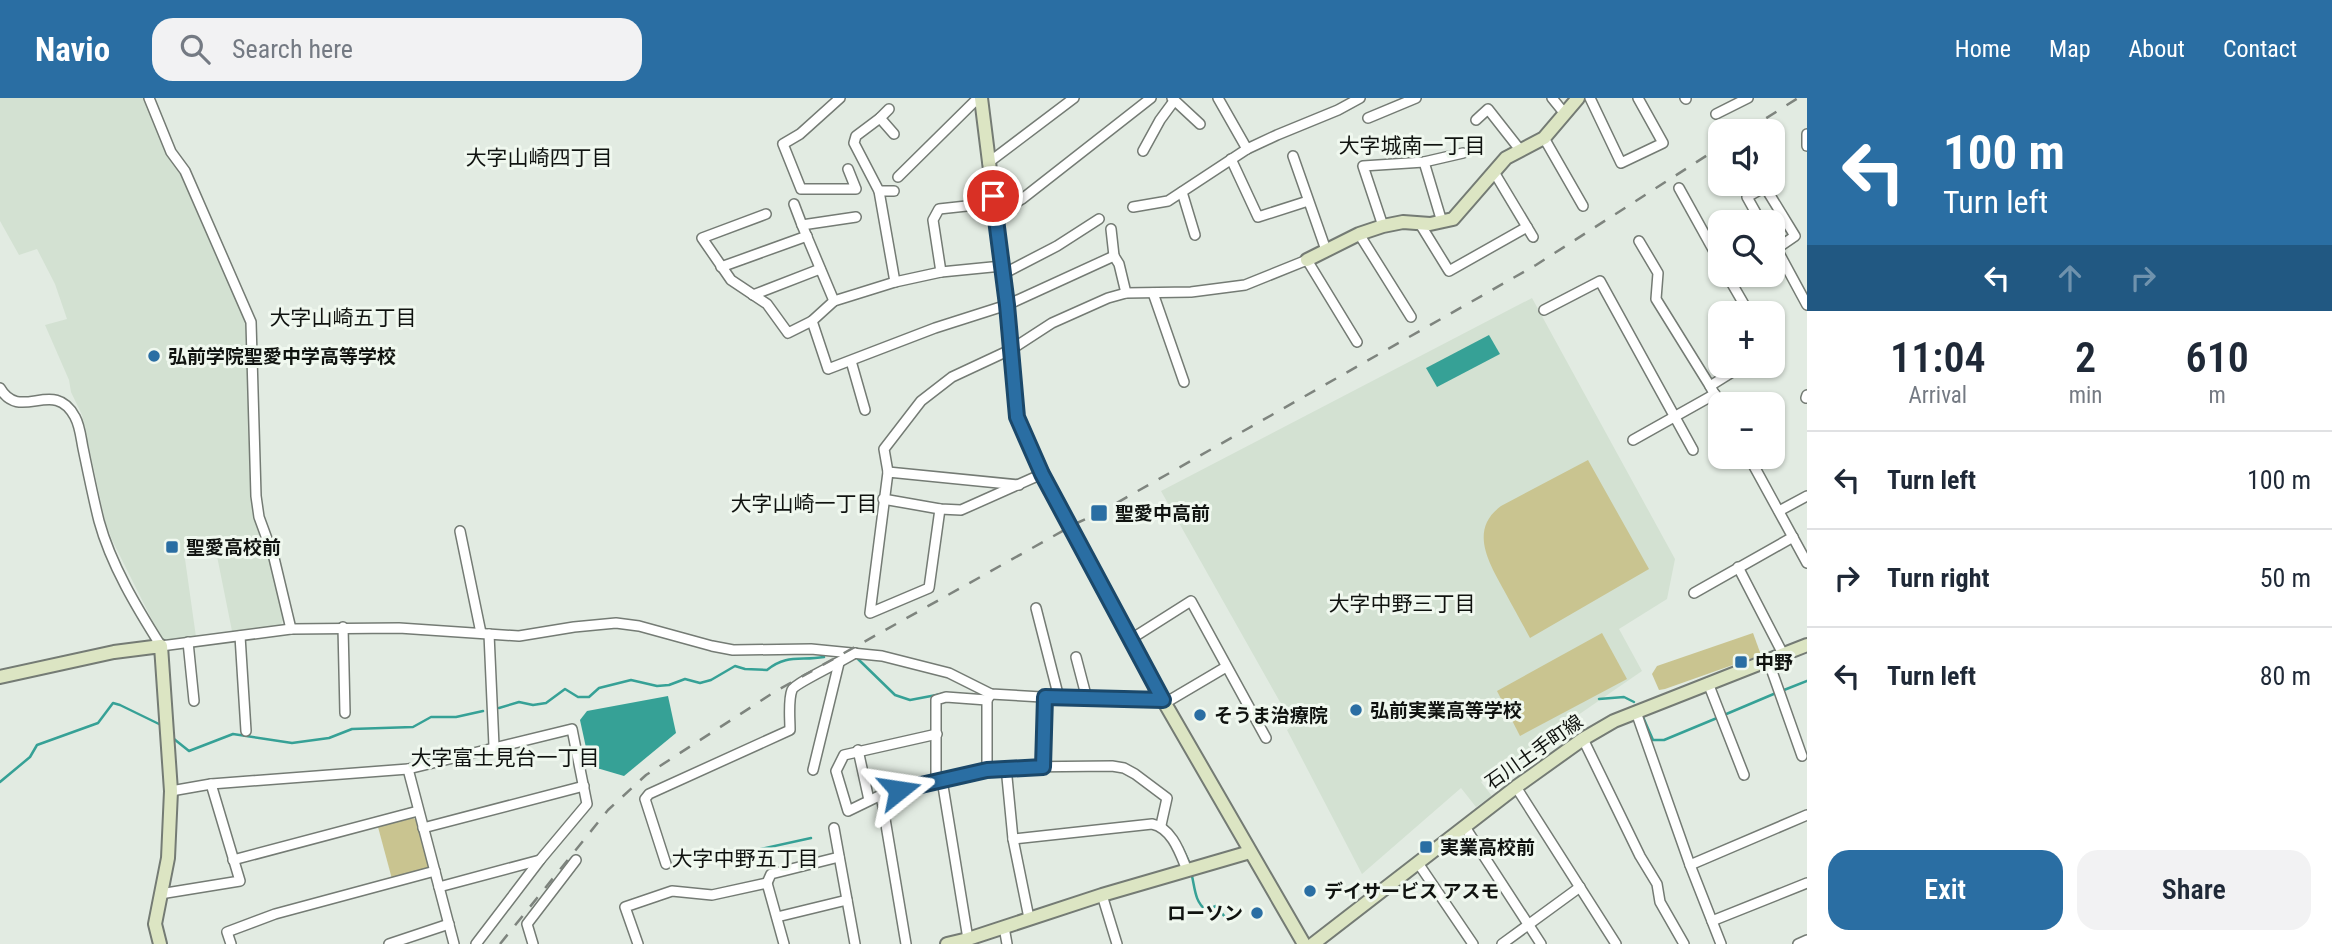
<!DOCTYPE html>
<meta charset="utf-8">
<style>
body{margin:0;font-family:"Roboto Condensed","Noto Sans JP",sans-serif;background:#f2f2f3;color:#1f2937;height:100vh;display:flex;flex-direction:column;font-size:26px;white-space:nowrap}
*{box-sizing:border-box;margin:0}
p{font-size:23px;color:#747a83}
.icon{flex:none;width:38px;height:38px;fill:none;stroke:currentColor;stroke-width:2;stroke-linecap:round;stroke-linejoin:round}
.map{position:relative;flex:1;overflow:hidden}
.details{display:flex;flex-direction:column;background:#fff;width:525px}
.details>*{flex:none}
.hud{background:#2a6ea3;color:#fff;overflow:hidden}
.controls{position:absolute;left:1708px;top:21px;display:grid;gap:14px}
.controls a{display:grid;place-items:center;width:77px;height:77px;border-radius:14px;background:#fff;box-shadow:0 2px 5px #0004;font-size:35px}
.pin{position:absolute;display:grid;place-items:center;width:60px;height:60px;color:#fff;margin:-30px;border:4px solid #fff;border-radius:50%;box-shadow:0 2px 7px #0007}
.me{position:absolute;width:77px;margin:-38px;rotate:75deg;stroke-linejoin:round;filter:drop-shadow(0 0 5px #0008)}
.turn{display:flex;align-items:center;gap:24px;height:147px;padding:0 21px;font-size:32px}
.turn .icon{width:91px;height:91px;stroke-width:2.5}
.turn b{display:block;font-size:49px;line-height:60px}
.lanes{display:flex;align-items:center;height:66px;padding:0 21px;background:#0003;justify-content:center;gap:35px;direction:ltr}
.lanes .off{opacity:.35}
.eta{display:flex;justify-content:space-evenly;align-items:center;height:119px;text-align:center}
.eta b{font-size:42px;font-weight:600;line-height:49px}
.cta{display:flex;gap:14px;margin-top:auto;padding:14px 21px}
.cta a{flex:1;height:80px;border-radius:21px;background:#2a6ea3;color:#fff;font-size:28px;font-weight:600;line-height:80px;text-align:center}
.cta a+a{background:#f2f2f3;color:#1f2937}
ul{padding:0;list-style:none}
li{display:flex;align-items:center;gap:21px;height:98px;padding:0 21px;border-top:2px solid #e0e1e3}
li div{flex:1}
li b{display:block;font-size:26px}
li em{font-style:normal}
header{display:flex;align-items:center;gap:42px;box-sizing:border-box;height:98px;padding:0 35px;background:#2a6ea3;color:#fff}
header strong{font-size:33px}
nav{display:flex;gap:38px;margin-inline-start:auto;font-size:24px}
.search{width:490px;height:63px;background:#f2f2f3;display:flex;align-items:center;gap:18px;box-sizing:border-box;padding:0 24px;border-radius:21px;color:#747a83;font-size:26px}
main{display:flex;flex:1;min-height:0}
.map>svg:first-child{display:block}
.built{fill:#d3e1d2}
.green{fill:#c9c490}
.water{fill:#36a196}
.lines{fill:none;stroke-linecap:round;stroke-linejoin:round}
.stream{stroke:#36a196;stroke-width:2.5}
.street-casing{stroke:#747b74;stroke-width:12}
.secondary-casing{stroke:#747b74;stroke-width:16}
.street{stroke:#fff;stroke-width:9}
.secondary{stroke:#dce5c3;stroke-width:12}
.rail{stroke:#7e847e;stroke-width:2.5;stroke-dasharray:12 12;stroke-linecap:butt}
.route-casing{stroke:#1b486a;stroke-width:18}
.route{stroke:#2a6ea3;stroke-width:12}
.poi-dot{fill:#2a6ea3;stroke:#f0f8ef;stroke-width:2.5}
.labels{text-anchor:middle;dominant-baseline:central;stroke-width:6;stroke-linejoin:round;paint-order:stroke}
.poi-label{font-size:19px;font-weight:bold;fill:#101310;stroke:#f0f8ef;text-anchor:start}
.street-label{font-size:19px;fill:#101310;stroke:#f0f8ef}
.neighbourhood-label{font-size:21px;fill:#101310;stroke:#f0f8ef}
</style>
<header>
<strong>Navio</strong>
<div class="search"><svg class="icon" aria-label="search" viewBox="0 0 24 24"><circle cx="10" cy="10" r="6"/><path d="M15 15l6 6"/></svg>Search here</div>
<nav><a>Home</a><a>Map</a><a>About</a><a>Contact</a></nav>
</header>
<main>
<div class="map">
<svg width="1807" height="846" viewBox="0 0 1807 846">
<rect width="100%" height="100%" fill="#e2ebe2"/>
<!-- built -->
<g class="built">
<polygon points="0,0 150,0 248,220 254,415 268,446 285,519 280,528 232,533 217,458 185,461 196,539 164,543 153,524 112,442 105,423 82,317 71,294 69,282 45,227 67,221 55,186 37,151 19,157 0,123"/>
<polygon points="1532,200 1675,461 1667,501 1619,531 1642,573 1481,684 1492,698 1476,709 1461,690 1362,776 1287,632 1293,627 1161,393"/>
</g>
<!-- green -->
<g class="green">
<path d="M 1588,362 L 1649,471 L 1530,540 C 1522,525 1514,511 1506,496 C 1491,468 1467,433 1501,408 Z"/>
<polygon points="1602,535 1627,581 1520,638 1497,593"/>
<polygon points="1753,535 1761,557 1665,591 1659,592 1652,576 1657,568"/>
<polygon points="413,720 417,722 429,768 427,771 392,781 378,729"/>
</g>
<!-- water -->
<g class="water">
<polygon points="1489,237 1500,256 1437,289 1426,270"/>
<polygon points="668,598 676,635 624,678 590,668 580,622 587,613"/>
</g>
<g class="lines">
<!-- stream -->
<g class="stream">
<polyline points="858,561 895,597 910,602 947,595"/>
<polyline points="1784,592 1807,583"/>
<polyline points="1599,601 1624,599 1634,604"/>
<path d="M 499,610 L 519,604 L 533,607 L 546,605 L 565,591 L 578,599 L 589,599 L 599,590 L 631,582 L 657,588 L 669,587 L 685,581 L 700,585 L 711,582 L 735,568 L 745,571 L 767,572 C 787,556 800,563 824,559"/>
<polyline points="1724,617 1776,595"/>
<polyline points="1643,619 1653,642 1664,642 1717,620"/>
<polyline points="174,641 189,653 233,636 292,645 329,640 352,631 413,629 431,619 456,619 483,613"/>
<polyline points="0,684 30,659 37,647 98,625 113,605 120,607 159,626"/>
<polyline points="1182,749 1189,764"/>
<polyline points="701,764 811,740"/>
<path d="M 1192,778 C 1195,791 1195,804 1206,812 L 1216,808 L 1225,819 L 1232,820"/>
</g>
<!-- street casing -->
<g class="street-casing">
<g id="street">
<polyline points="149,0 171,54 185,73 251,224 256,398 259,419 274,460 291,531"/>
<polyline points="840,0 800,36 783,46 801,91 856,91 848,71"/>
<polyline points="1172,0 1200,26"/>
<polyline points="1218,0 1247,51"/>
<polyline points="1552,0 1565,16"/>
<polyline points="1590,0 1621,65 1663,45 1638,0"/>
<polyline points="1685,0 1686,1"/>
<polyline points="889,11 880,20 856,38 854,45 879,93 895,184"/>
<polyline points="1716,16 1748,0"/>
<polyline points="880,20 894,36"/>
<polyline points="1368,20 1416,0"/>
<polyline points="1476,22 1488,11 1521,53"/>
<polyline points="1807,36 1807,48"/>
<polyline points="1544,40 1583,108"/>
<polyline points="1143,53 1160,22 1174,3"/>
<polyline points="1293,58 1326,152"/>
<polyline points="1231,61 1258,119 1308,103"/>
<polyline points="1424,64 1442,124"/>
<polyline points="988,65 1074,0"/>
<polyline points="1494,74 1533,139"/>
<polyline points="898,79 978,0"/>
<polyline points="1679,90 1720,164"/>
<polyline points="879,93 894,93"/>
<polyline points="1182,94 1195,137"/>
<polyline points="794,106 802,127"/>
<polyline points="1133,109 1168,103 1247,51 1277,37 1338,12 1360,0"/>
<polyline points="766,116 702,140 731,182 767,206 788,235 812,223 834,203 895,184 941,174 1002,168"/>
<polyline points="995,118 1022,101 1151,0"/>
<polyline points="1761,124 1747,99 1765,89 1795,138 1776,151"/>
<polyline points="1420,126 1449,173 1527,129"/>
<polyline points="1383,128 1363,68 1424,64 1463,55"/>
<polyline points="1111,131 1114,158"/>
<polyline points="1359,136 1411,219"/>
<polyline points="1639,143 1658,175 1656,201 1710,288"/>
<polyline points="1773,144 1807,207"/>
<polyline points="721,169 807,138"/>
<polyline points="941,174 933,122 939,111 994,105"/>
<polyline points="1003,176 1057,148 1099,121"/>
<polyline points="1727,177 1749,215"/>
<polyline points="1153,195 1184,284"/>
<polyline points="753,197 820,171"/>
<polyline points="834,203 802,127 856,119"/>
<polyline points="1544,212 1600,183 1693,352"/>
<polyline points="812,223 828,271 935,230 1007,207 1114,158 1119,166 1126,195"/>
<polyline points="851,263 865,312"/>
<path d="M 0,290 C 20,325 54,279 75,319 C 80,328 81,340 83,350 C 88,374 93,399 99,423 C 111,467 137,510 161,548 L 291,531 L 399,530 L 519,538 L 574,529 L 616,525 L 639,528 L 712,548 L 733,552 L 811,551 L 882,558 L 949,575 L 991,596 L 1059,600 L 1163,602"/>
<polyline points="1806,300 1807,297"/>
<polyline points="1720,306 1710,288 1742,268"/>
<polyline points="1633,342 1715,296"/>
<polyline points="1749,359 1807,465"/>
<polyline points="888,374 884,351 921,303 952,279 1012,251 1052,225 1108,200 1126,195 1191,194 1245,187 1307,162 1357,244"/>
<polyline points="883,401 940,411 961,412 1042,376"/>
<polyline points="940,411 929,490 870,515 888,374 1019,387"/>
<polyline points="1779,413 1807,398"/>
<polyline points="460,433 481,535"/>
<polyline points="1738,469 1783,556"/>
<polyline points="1694,495 1793,439"/>
<polyline points="1036,510 1059,600"/>
<polyline points="343,529 345,615"/>
<polyline points="489,536 494,648"/>
<polyline points="240,538 246,633"/>
<polyline points="1131,541 1191,503 1266,640"/>
<polyline points="188,544 194,603"/>
<polyline points="1076,559 1087,601"/>
<polyline points="1768,562 1802,658"/>
<polyline points="1708,585 1744,677"/>
<polyline points="987,602 987,672"/>
<polyline points="1165,605 1226,569"/>
<polyline points="1636,614 1690,767 1721,846"/>
<polyline points="937,636 844,657 836,673 848,713 881,697 936,683 1006,669"/>
<polyline points="1583,641 1640,758 1657,786 1660,804 1684,846"/>
<polyline points="858,652 869,702"/>
<polyline points="1043,669 1045,599"/>
<polyline points="408,671 454,846"/>
<polyline points="813,672 839,565"/>
<polyline points="942,682 968,841"/>
<polyline points="936,683 936,602 946,599 987,602 991,596"/>
<polyline points="1516,689 1616,846"/>
<polyline points="171,693 211,686 408,671 572,631 587,706 540,762 476,846"/>
<polyline points="881,697 906,846"/>
<polyline points="1465,729 1541,846"/>
<polyline points="423,730 584,688"/>
<polyline points="834,730 855,846"/>
<path d="M 1013,741 L 1152,726 C 1172,730 1180,755 1187,772"/>
<polyline points="233,762 418,713"/>
<polyline points="1418,765 1473,846"/>
<path d="M 666,766 L 645,701 L 649,696 L 790,632 C 790,620 788,602 792,592 C 795,585 845,562 855,555"/>
<polyline points="1690,767 1807,717"/>
<polyline points="767,785 771,776 839,759"/>
<polyline points="439,789 540,762"/>
<polyline points="160,796 240,783 211,686"/>
<polyline points="1102,797 1117,846"/>
<polyline points="777,819 847,802"/>
<polyline points="1029,820 1013,741 1006,669 1112,668 1124,670 1135,676 1167,700 1161,727"/>
<polyline points="1712,823 1807,785"/>
<polyline points="1004,829 1007,846"/>
<polyline points="231,846 227,834 275,816 435,773"/>
<polyline points="389,846 449,826"/>
<polyline points="533,846 527,826 576,762"/>
<polyline points="638,846 625,809 672,793 712,797 767,785 784,846"/>
<polyline points="1502,846 1580,789"/>
<polyline points="1798,846 1807,842"/>
</g>
</g>
<!-- secondary casing -->
<g class="secondary-casing">
<g id="secondary">
<polyline points="981,0 1006,200 1017,319 1042,376 1163,602 1304,846"/>
<polyline points="1307,162 1359,136 1383,128 1403,124 1430,126 1453,121 1506,60 1544,40 1578,0"/>
<polyline points="0,579 114,554 161,548 171,693 168,760 155,826 160,846"/>
<polyline points="947,846 968,841 1102,797 1250,754"/>
<polyline points="1313,846 1516,689 1583,641 1614,623 1807,547"/>
</g>
</g>
<!-- street -->
<use href="#street" class="street"/>
<!-- secondary -->
<use href="#secondary" class="secondary"/>
<!-- rail -->
<g class="rail">
<polyline points="1746,33 1798,0"/>
<polyline points="500,846 608,712 646,677 776,593 1077,425 1099,415 1536,167 1720,49"/>
</g>
</g>
<g class="lines">
<!-- route casing -->
<g class="route-casing">
<polyline id="route" points="899,692 987,672 1043,669 1045,599 1163,602 1042,376 1017,319 1007,207 993,98"/>
</g>
<!-- route -->
<use href="#route" class="route"/>
</g>
<!-- markers -->
<g class="poi-dot">
<circle cx="154" cy="258" r="7"/>
<rect x="1090" y="406" width="18" height="18" rx="3.5"/>
<rect x="165" y="442" width="14" height="14" rx="3.5"/>
<rect x="1734" y="557" width="14" height="14" rx="3.5"/>
<circle cx="1356" cy="612" r="7"/>
<circle cx="1200" cy="617" r="7"/>
<rect x="1419" y="742" width="14" height="14" rx="3.5"/>
<circle cx="1310" cy="793" r="7"/>
<circle cx="1257" cy="815" r="7"/>
</g>
<g class="labels">
<!-- poi labels -->
<g class="poi-label">
<text x="168" y="258">弘前学院聖愛中学高等学校</text>
<text x="1115" y="415">聖愛中高前</text>
<text x="186" y="449">聖愛高校前</text>
<text x="1755" y="564">中野</text>
<text x="1370" y="612">弘前実業高等学校</text>
<text x="1214" y="617">そうま治療院</text>
<text x="1440" y="749">実業高校前</text>
<text x="1324" y="793">デイサービス アスモ</text>
<text x="1243" y="815" text-anchor="end">ローソン</text>
</g>
<!-- street labels -->
<g class="street-label">
<text transform="translate(1534 654) rotate(-35)">石川土手町線</text>
</g>
<!-- neighbourhood labels -->
<g class="neighbourhood-label">
<text x="1412" y="48">大字城南一丁目</text>
<text x="539" y="60">大字山崎四丁目</text>
<text x="343" y="220">大字山崎五丁目</text>
<text x="804" y="406">大字山崎一丁目</text>
<text x="1402" y="506">大字中野三丁目</text>
<text x="505" y="660">大字富士見台一丁目</text>
<text x="745" y="761">大字中野五丁目</text>
</g>
</g>
</svg>
<div class="controls">
<a><svg class="icon" aria-label="sound" viewBox="0 0 24 24"><path d="M4 9h4l5-4v14l-5-4H4zM17 9q2 3 0 6"/></svg></a>
<a><svg class="icon" aria-label="search" viewBox="0 0 24 24"><circle cx="10" cy="10" r="6"/><path d="M15 15l6 6"/></svg></a>
<a>+</a>
<a>−</a>
</div>
<div class="pin" style="left:993px;top:98px;background:#d93025"><svg class="icon" aria-label="arrive" viewBox="0 0 24 24"><path d="M6 21V4h12l-3 4 3 4H6"/></svg></div>
<svg class="me" style="left:899px;top:692px" viewBox="-20 -20 40 40"><path d="M0-17L14 15 0 8-14 15z" fill="#2a6ea3" stroke="#fff" stroke-width="4"/></svg>
</div>
<section class="details">
<div class="hud">
<div class="turn"><svg class="icon" aria-label="left" viewBox="0 0 24 24"><path d="M17 20v-9H6M10 6l-5 5 5 5"/></svg><div><b>100 m</b>Turn left</div></div>
<div class="lanes"><svg class="icon" aria-label="left" viewBox="0 0 24 24"><path d="M17 20v-9H6M10 6l-5 5 5 5"/></svg><svg class="icon off" aria-label="ahead" viewBox="0 0 24 24"><path d="M12 20V5M6 11l6-6 6 6"/></svg><svg class="icon off" aria-label="right" viewBox="0 0 24 24"><path d="M7 20v-9h11M14 6l5 5-5 5"/></svg></div>
</div>
<div class="eta">
<div><b>11:04</b><p>Arrival</p></div>
<div><b>2</b><p>min</p></div>
<div><b>610</b><p>m</p></div>
</div>
<ul>
<li><svg class="icon" aria-label="left" viewBox="0 0 24 24"><path d="M17 20v-9H6M10 6l-5 5 5 5"/></svg><div><b>Turn left</b></div><em>100 m</em></li>
<li><svg class="icon" aria-label="right" viewBox="0 0 24 24"><path d="M7 20v-9h11M14 6l5 5-5 5"/></svg><div><b>Turn right</b></div><em>50 m</em></li>
<li><svg class="icon" aria-label="left" viewBox="0 0 24 24"><path d="M17 20v-9H6M10 6l-5 5 5 5"/></svg><div><b>Turn left</b></div><em>80 m</em></li>
</ul>
<div class="cta"><a>Exit</a><a>Share</a></div>
</section>
</main>
